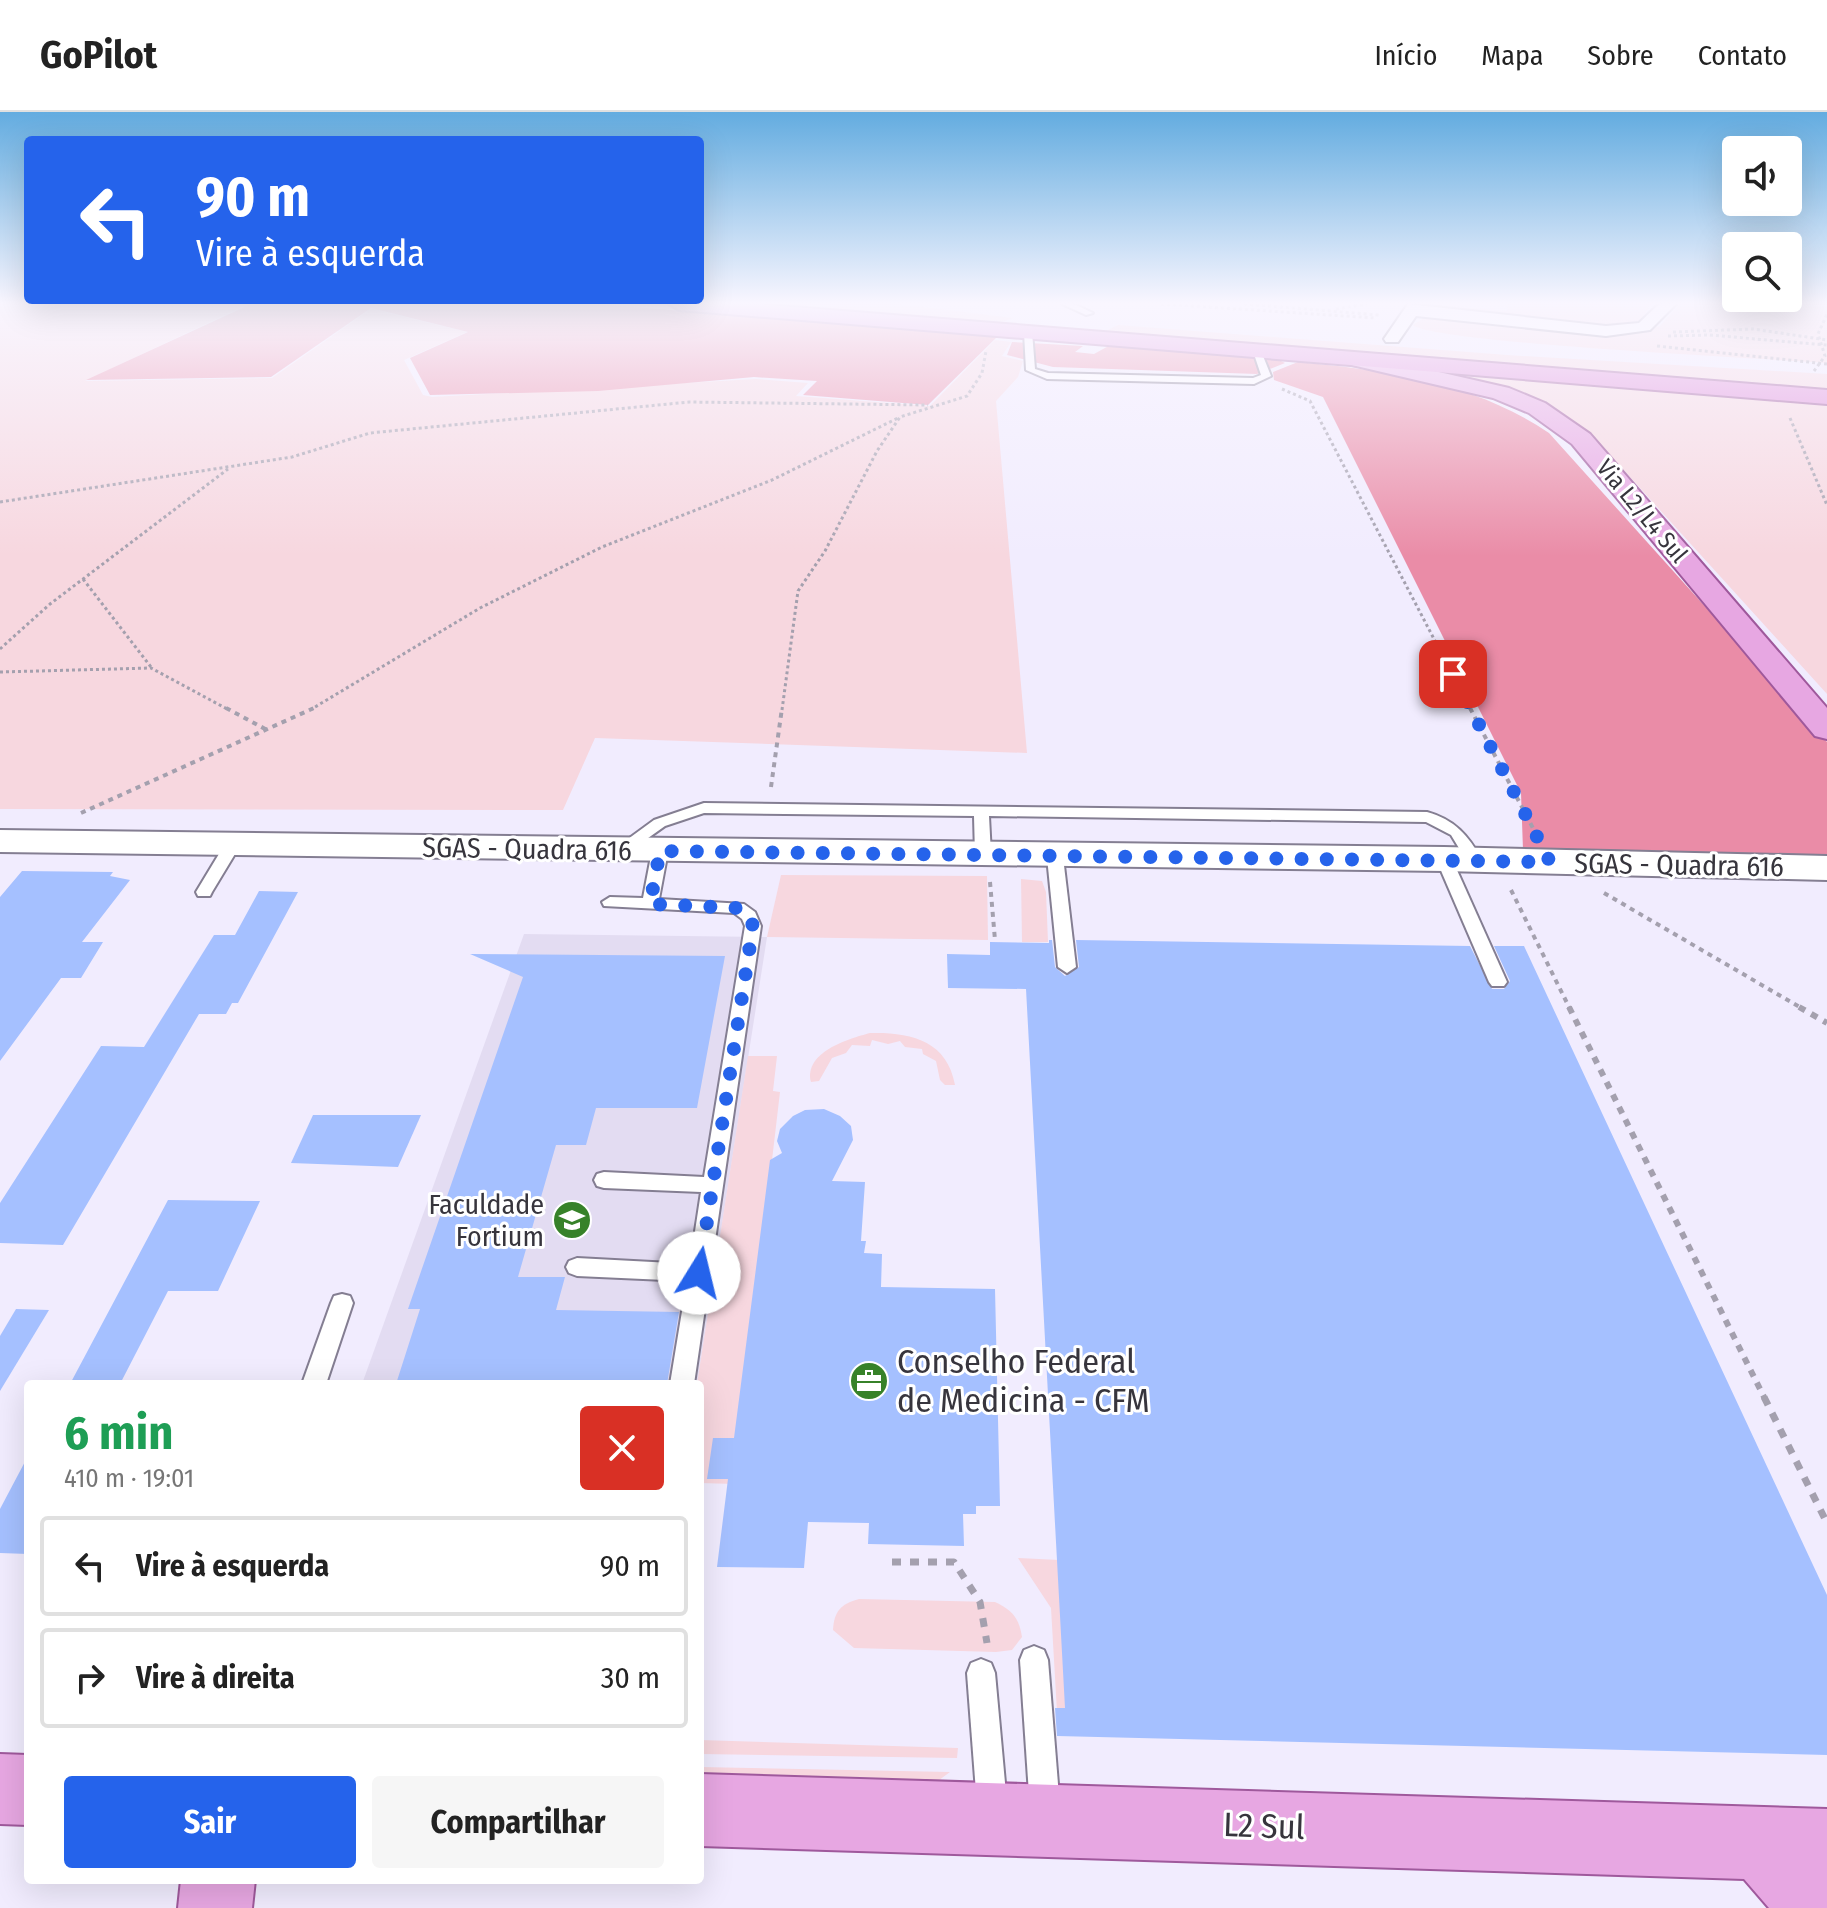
<!DOCTYPE html>
<html lang="pt">
<meta charset="utf-8">
<style>
body{margin:0;font-family:"Fira Sans Condensed",sans-serif;background:#f6f6f6;color:#222;height:100vh;display:flex;flex-direction:column;font-size:30px;white-space:nowrap}
*{box-sizing:border-box;margin:0}
p{font-size:26px;color:#767676}
.icon{flex:none;width:44px;height:44px;fill:none;stroke:currentColor;stroke-width:2;stroke-linecap:round;stroke-linejoin:round}
.map{position:relative;flex:1;overflow:hidden}
.details{position:absolute;left:24px;top:1268px;width:680px;height:504px;display:flex;flex-direction:column;background:#fff;border-radius:8px;box-shadow:0 8px 32px #0002}
.details>*{flex:none}
.banner{position:absolute;left:24px;top:24px;width:680px;height:168px;border-radius:8px;box-shadow:0 8px 32px #0002;background:#2563eb;color:#fff;overflow:hidden}
.buttons{position:absolute;left:1722px;top:24px;display:grid;gap:16px}
.buttons a{display:grid;place-items:center;width:80px;height:80px;border-radius:8px;background:#fff;box-shadow:0 8px 32px #0002;font-size:40px}
.pin{position:absolute;display:grid;place-items:center;width:68px;height:68px;color:#fff;margin:-34px;border-radius:16px;box-shadow:0 4px 12px #0006}
.me{position:absolute;width:88px;margin:-44px;rotate:9deg;stroke-linejoin:round;filter:drop-shadow(0 0 6px #0008)}
.turn{display:flex;align-items:center;gap:28px;height:168px;padding:0 40px;font-size:36px}
.turn .icon{width:104px;height:104px;stroke-width:2.5}
.turn b{display:block;font-size:56px;line-height:68px}
.round{display:grid;place-items:center;flex:none;width:84px;height:84px;border-radius:8px;background:#f6f6f6}
.summary{display:flex;align-items:center;justify-content:space-between;height:136px;padding:0 40px}
h1{font-size:48px;font-weight:700;line-height:60px;color:#1e9e55}
.button{display:flex;gap:16px;margin-top:auto;padding:16px 40px}
.button a{flex:1;height:92px;border-radius:8px;background:#2563eb;color:#fff;font-size:32px;font-weight:700;line-height:92px;text-align:center}
.button a+a{background:#f6f6f6;color:#222}
ul{padding:0;list-style:none}
li{display:flex;align-items:center;gap:24px;height:100px;margin:0 16px 12px;padding:0 24px;border:4px solid #e0e0e0;border-radius:8px}
li div{flex:1}
li b{display:block;font-size:30px}
li em{font-style:normal}
header{display:flex;align-items:center;gap:48px;box-sizing:border-box;height:112px;padding:0 40px;background:#fff;border-bottom:2px solid #e0e0e0}
header strong{font-size:38px}
nav{display:flex;gap:44px;margin-inline-start:auto;font-size:28px}
.map>svg:first-child{display:block}
.built{fill:#e3dcf2}
.green{fill:#f7d7df}
.forest{fill:#ea8ca7}
.building{fill:#a5c0ff}
.lines{fill:none;stroke-linecap:round;stroke-linejoin:round}
.service-casing{stroke:#847e92;stroke-width:4}
.minor-casing{stroke:#847e92;stroke-width:4}
.tertiary-casing{stroke:#847e92;stroke-width:4}
.primary-casing{stroke:#9f599c;stroke-width:4}
.trunk-casing{stroke:#9f599c;stroke-width:4}
.path-far3{stroke:#a4a0ae;stroke-width:3;stroke-dasharray:3 3;stroke-linecap:butt}
.path-far2{stroke:#a4a0ae;stroke-width:4;stroke-dasharray:5 5;stroke-linecap:butt}
.path-far1{stroke:#a4a0ae;stroke-width:6;stroke-dasharray:7 7;stroke-linecap:butt}
.path{stroke:#a4a0ae;stroke-width:7;stroke-dasharray:9 9;stroke-linecap:butt}
.service{fill:#fff;fill-rule:evenodd}
.minor{fill:#fff;fill-rule:evenodd}
.tertiary{fill:#fff;fill-rule:evenodd}
.primary{fill:#e7a7e2;fill-rule:evenodd}
.trunk{fill:#df8ad8;fill-rule:evenodd}
.route{stroke:#2563eb;stroke-width:14;stroke-dasharray:0 25.2}
.labels{text-anchor:middle;dominant-baseline:central;stroke-width:6;stroke-linejoin:round;paint-order:stroke}
.far-street-label{font-size:24px;fill:#37353d;stroke:#fff}
.street-label{font-size:28px;fill:#37353d;stroke:#fff}
.poi-label{font-size:28px;fill:#37353d;stroke:#fff;text-anchor:end}
.near-poi-label{font-size:34px;fill:#37353d;stroke:#fff;text-anchor:start}
.near-street-label{font-size:34px;fill:#37353d;stroke:#fff}
</style>
<header>
<strong>GoPilot</strong>
<nav><a>Início</a><a>Mapa</a><a>Sobre</a><a>Contato</a></nav>
</header>
<div class="map">
<svg width="1827" height="1796" viewBox="0 0 1827 1796">
<rect width="100%" height="100%" fill="#f1ecfe"/>
<!-- built -->
<polygon class="built" points="524,822 767,825 697,1272 362,1272"/>
<!-- green -->
<g class="green">
<polygon points="0,192 248,192 85,269 272,266 371,197 467,220 404,248 423,283 432,285 756,267 808,271 796,284 930,294 995,228 1011,230 1002,244 1023,249 1018,265 996,289 1027,641 595,626 563,698 0,697"/>
<polygon points="725,192 899,192 1013,206 997,212"/>
<polygon points="1424,192 1507,199 1508,192 1651,192 1638,213 1616,217 1425,196"/>
<path d="M 1680,192 L 1827,192 L 1827,251 C 1774,247 1433,231 1413,213 L 1427,204 L 1628,222 L 1660,214 Z"/>
<polygon points="1118,213 1507,243 1827,262 1827,279 1106,219"/>
<path d="M 1442,259 L 1827,290 L 1827,582 L 1590,321 C 1546,288 1495,272 1442,259 Z"/>
<polygon points="781,763 987,764 988,828 767,825"/>
<polygon points="1021,767 1042,769 1046,780 1048,830 1022,830"/>
<path d="M 870,921 C 910,920 947,928 955,973 L 945,973 L 940,968 L 936,949 L 923,942 L 922,937 L 905,935 L 900,929 L 888,932 L 872,928 L 870,934 L 852,933 L 846,941 L 832,946 L 819,969 L 811,970 C 804,940 848,927 870,921 Z"/>
<polygon points="748,944 777,944 773,979 780,980 734,1372 700,1371 700,1272 697,1272"/>
<polygon points="1018,1446 1059,1448 1068,1599 1057,1600 1051,1496"/>
<path d="M 859,1487 L 995,1490 C 1012,1498 1019,1506 1022,1525 L 1012,1538 L 996,1540 L 854,1536 L 833,1518 C 834,1499 841,1492 859,1487 Z"/>
<polygon points="700,1628 958,1636 957,1646 700,1642"/>
<polygon points="700,1655 950,1660 931,1674 700,1668"/>
</g>
<!-- forest -->
<g class="forest">
<polygon points="251,192 593,192 999,223 928,293 803,283 817,269 754,265 598,279 430,283 410,246 468,220 371,196 271,265 86,268"/>
<polygon points="1012,230 1083,234 1075,240 1094,242 1114,231 1275,246 1285,251 1257,262 1053,255 1007,243"/>
<path d="M 1298,250 C 1385,258 1474,270 1549,321 L 1827,630 L 1827,748 L 1523,738 L 1521,681 L 1323,285 L 1274,268 L 1273,260 Z"/>
</g>
<!-- building -->
<g class="building">
<polygon points="22,759 113,760 110,764 130,768 82,830 103,830 81,866 61,866 0,949 0,785"/>
<polygon points="259,779 298,780 238,891 232,891 226,902 199,902 63,1133 0,1131 0,1091 101,934 144,935 214,823 235,823"/>
<polygon points="1049,828 1052,828 1055,855 1065,864 1079,855 1076,828 1470,834 1492,877 1504,877 1510,869 1494,834 1524,834 1827,1483 1827,1643 1057,1624 1055,1596 1065,1596 1026,877 948,876 947,842 990,843 990,830 1049,831"/>
<polygon points="470,842 725,844 697,996 596,996 586,1033 556,1033 518,1165 565,1165 556,1198 679,1200 667,1272 396,1272 420,1197 408,1197 523,865"/>
<polygon points="824,997 840,1004 851,1014 853,1028 832,1069 865,1070 861,1129 866,1129 864,1141 882,1142 881,1175 995,1177 1000,1394 976,1394 976,1402 963,1402 964,1434 868,1432 869,1411 808,1410 804,1456 717,1455 728,1367 707,1367 713,1326 734,1326 770,1048 782,1041 777,1029 780,1017 793,1004 805,998"/>
<polygon points="313,1003 421,1003 398,1055 291,1051"/>
<polygon points="168,1088 260,1089 218,1179 168,1179 120,1272 70,1272"/>
<polygon points="16,1197 49,1198 0,1279 0,1224"/>
<polygon points="28,1344 28,1442 0,1441 0,1397"/>
</g>
<g class="lines">
<!-- service casing -->
<g class="service-casing">
<g id="service">
<polygon points="1062,192 1074,192 1093,201 1086,203"/>
<polygon points="1028,217 1032,220 1035,257 1048,261 1253,266 1261,263 1253,239 1257,236 1261,239 1271,264 1254,272 1047,267 1026,258 1024,220"/>
<path d="M 704,691 L 1427,700 C 1455,708 1468,723 1482,748 L 1474,753 L 1468,751 L 1451,723 L 1426,710 L 989,704 L 991,743 L 983,748 L 975,743 L 974,704 L 704,701 L 665,714 L 627,741 L 615,741 L 613,738 L 654,708 Z"/>
<polygon points="233,727 241,732 212,780 210,784 198,784 196,780 225,732"/>
<polygon points="660,734 668,739 659,787 744,792 755,800 761,814 694,1272 670,1272 687,1169 577,1164 569,1161 566,1155 569,1149 577,1146 690,1152 701,1080 604,1076 597,1074 594,1068 597,1062 604,1060 704,1065 745,814 742,807 734,801 604,794 602,790 610,785 643,786 652,739"/>
<polygon points="1055,740 1063,745 1076,855 1067,861 1058,855 1047,745"/>
<polygon points="1444,742 1452,747 1507,870 1504,874 1492,874 1489,870 1436,747"/>
<polygon points="342,1182 350,1184 353,1191 326,1272 302,1272 331,1191 334,1184"/>
<polygon points="1034,1534 1044,1538 1048,1548 1060,1697 1055,1707 1045,1712 1035,1707 1030,1697 1020,1548 1024,1538"/>
<polygon points="981,1547 991,1551 995,1561 1007,1693 1002,1703 992,1708 982,1703 977,1693 967,1561 971,1551"/>
</g>
</g>
<!-- minor casing -->
<g class="minor-casing">
<polygon id="minor" points="1408,192 1606,214 1639,211 1659,192 1676,192 1650,218 1606,224 1416,204 1398,230 1386,230 1384,227"/>
</g>
<!-- tertiary casing -->
<g class="tertiary-casing">
<polygon id="tertiary" points="0,718 1444,735 1827,744 1827,768 1444,759 0,740"/>
</g>
<!-- primary casing -->
<g class="primary-casing">
<g id="primary">
<polygon points="1360,242 1509,276 1545,291 1590,322 1827,596 1827,627 1815,624 1572,332 1529,301 1493,286 1352,253 1349,248"/>
<polygon points="0,1642 28,1643 28,1713 0,1712"/>
<polygon points="700,1662 1827,1697 1827,1796 1769,1796 1744,1767 700,1734"/>
<polygon points="181,1768 255,1768 252,1796 178,1796"/>
</g>
</g>
<!-- trunk casing -->
<g class="trunk-casing">
<polygon id="trunk" points="669,192 755,192 1827,278 1827,292 679,198"/>
</g>
<!-- path-far3 -->
<g class="path-far3">
<polyline points="1161,192 1376,206"/>
<polyline points="1244,192 1380,203"/>
<polyline points="1336,197 1367,192"/>
<polyline points="1673,220 1753,217 1827,228"/>
<polyline points="1668,224 1709,223 1827,233"/>
<polyline points="1657,234 1827,252"/>
<polyline points="1814,259 1825,244 1818,222 1827,202"/>
<polyline points="1282,277 1310,289 1471,598"/>
<polyline points="1790,306 1827,393"/>
<polyline points="0,390 292,345 370,321 689,290 928,293"/>
<polyline points="83,467 151,555"/>
<polyline points="0,537 50,492 228,357"/>
<polyline points="0,560 151,556 229,598"/>
<polyline points="310,598 480,496 602,435 772,368 900,305"/>
<polyline points="782,598 798,479 825,439 877,339 900,305 967,284 982,261 986,239"/>
</g>
<!-- path-far2 -->
<g class="path-far2">
<polyline points="226,596 269,619"/>
<polyline points="1470,596 1535,720"/>
<polyline points="771,675 782,596"/>
<polyline points="81,701 314,596"/>
<polyline points="990,770 995,828"/>
<polyline points="1511,778 1570,897"/>
<polyline points="1604,781 1803,897"/>
</g>
<!-- path-far1 -->
<g class="path-far1">
<polyline points="1569,895 1765,1287"/>
<polyline points="1799,895 1827,911"/>
</g>
<!-- path -->
<g class="path">
<polyline points="1764,1285 1827,1411"/>
<polyline points="892,1450 954,1450 980,1490 987,1531"/>
</g>
<!-- service -->
<use href="#service" class="service"/>
<!-- minor -->
<use href="#minor" class="minor"/>
<!-- tertiary -->
<use href="#tertiary" class="tertiary"/>
<!-- primary -->
<use href="#primary" class="primary"/>
<!-- trunk -->
<use href="#trunk" class="trunk"/>
</g>
<!-- sky -->
<linearGradient id="sky" x2="0" y2="1"><stop stop-color="#63ace0"/><stop offset="0.43" stop-color="#f9f6ff"/><stop offset="1" stop-color="#f9f6ff" stop-opacity="0"/></linearGradient>
<rect width="1827" height="444" fill="url(#sky)"/>
<g class="lines">
<!-- route -->
<polyline class="route" points="699,1161 753,814 749,804 738,796 650,792 660,739 1550,750 1453,562"/>
</g>
<!-- icons -->
<defs>
<g id="university-disc" transform="scale(2)"><circle r="9.5" fill="#378229" stroke="#fff"/><path d="M0-5L7-2L0 1L-7-2ZM-4 1L0 2.5L4 1V4Q0 6-4 4Z" fill="#fff"/></g>
<g id="office-disc" transform="scale(2)"><circle r="9.5" fill="#378229" stroke="#fff"/><path d="M-6-3h4V-5.5h4V-3h4V5H-6ZM-1-4.5V-3h2v-1.5ZM-6 0V1H6V0Z" fill="#fff"/></g>
</defs>
<g fill-rule="evenodd">
<use href="#university-disc" x="572" y="1108"/>
<use href="#office-disc" x="869" y="1269"/>
</g>
<g class="labels">
<!-- far-street labels -->
<g class="far-street-label">
<text transform="translate(1642 399) rotate(50)">Via L2/L4 Sul</text>
</g>
<!-- street labels -->
<g class="street-label">
<text transform="translate(527 737) rotate(1)">SGAS - Quadra 616</text>
<text transform="translate(1679 753) rotate(1)">SGAS - Quadra 616</text>
</g>
<!-- poi labels -->
<g class="poi-label">
<text x="544" y="1092">Faculdade<tspan x="544" dy="32">Fortium</tspan></text>
</g>
<!-- near-poi labels -->
<g class="near-poi-label">
<text x="897" y="1249">Conselho Federal<tspan x="897" dy="39">de Medicina - CFM</tspan></text>
</g>
<!-- near-street labels -->
<g class="near-street-label">
<text transform="translate(1264 1714) rotate(2)">L2 Sul</text>
</g>
</g>
</svg>
<div class="buttons">
<a><svg class="icon" aria-label="sound" viewBox="0 0 24 24"><path d="M4 9h4l5-4v14l-5-4H4zM17 9q2 3 0 6"/></svg></a>
<a><svg class="icon" aria-label="search" viewBox="0 0 24 24"><circle cx="10" cy="10" r="6"/><path d="M15 15l6 6"/></svg></a>
</div>
<div class="pin" style="left:1453px;top:562px;background:#d93025"><svg class="icon" aria-label="arrive" viewBox="0 0 24 24"><path d="M6 21V4h12l-3 4 3 4H6"/></svg></div>
<svg class="me" style="left:699px;top:1161px" viewBox="-20 -20 40 40"><circle r="19" fill="#fff"/><path d="M0-13L10 11 0 6-10 11z" fill="#2563eb"/></svg>
<div class="banner">
<div class="turn"><svg class="icon" aria-label="left" viewBox="0 0 24 24"><path d="M17 20v-9H6M10 6l-5 5 5 5"/></svg><div><b>90 m</b>Vire à esquerda</div></div>
</div>
<section class="details">
<div class="summary"><div><h1>6 min</h1><p>410 m · 19:01</p></div><a class="round" style="background:#d93025;color:#fff"><svg class="icon" aria-label="close" viewBox="0 0 24 24"><path d="M6 6l12 12M18 6L6 18"/></svg></a></div>
<ul>
<li><svg class="icon" aria-label="left" viewBox="0 0 24 24"><path d="M17 20v-9H6M10 6l-5 5 5 5"/></svg><div><b>Vire à esquerda</b></div><em>90 m</em></li>
<li><svg class="icon" aria-label="right" viewBox="0 0 24 24"><path d="M7 20v-9h11M14 6l5 5-5 5"/></svg><div><b>Vire à direita</b></div><em>30 m</em></li>
</ul>
<div class="button"><a>Sair</a><a>Compartilhar</a></div>
</section>
</div>
